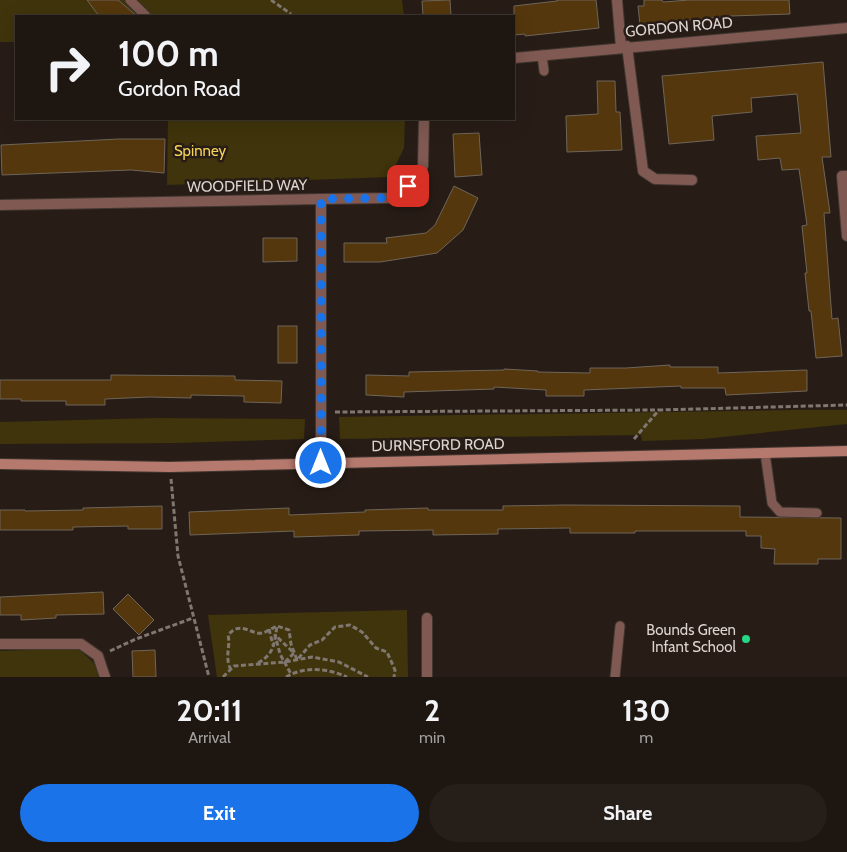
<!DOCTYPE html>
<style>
body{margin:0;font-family:Cabin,sans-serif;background:#261f19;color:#f1f3f6;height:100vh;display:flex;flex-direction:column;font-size:19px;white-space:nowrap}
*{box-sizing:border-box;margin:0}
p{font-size:16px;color:#a19f9f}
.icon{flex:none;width:28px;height:28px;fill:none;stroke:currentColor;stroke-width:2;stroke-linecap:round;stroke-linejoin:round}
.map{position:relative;height:677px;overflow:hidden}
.panel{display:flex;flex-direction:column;background:#1e1610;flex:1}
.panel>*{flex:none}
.top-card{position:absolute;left:15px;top:15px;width:500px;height:105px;border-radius:0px;box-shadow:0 5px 20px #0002,0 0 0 1px #3c3530;background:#1e1610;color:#f1f3f6;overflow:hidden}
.pin{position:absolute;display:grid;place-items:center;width:42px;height:42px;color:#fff;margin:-21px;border-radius:10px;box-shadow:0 2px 8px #0006}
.me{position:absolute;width:55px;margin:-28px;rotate:0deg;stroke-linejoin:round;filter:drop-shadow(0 0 4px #0008)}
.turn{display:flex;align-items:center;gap:18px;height:105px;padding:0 20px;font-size:22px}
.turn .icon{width:65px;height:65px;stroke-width:2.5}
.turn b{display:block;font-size:35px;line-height:42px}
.eta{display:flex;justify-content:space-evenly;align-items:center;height:85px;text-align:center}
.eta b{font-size:30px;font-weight:800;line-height:35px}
.button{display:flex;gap:10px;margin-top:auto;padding:10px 20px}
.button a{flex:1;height:58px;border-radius:30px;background:#1a73e8;color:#fff;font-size:20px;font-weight:800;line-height:58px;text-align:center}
.button a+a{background:#261f19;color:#f1f3f6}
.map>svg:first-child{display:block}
.green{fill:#3f340b}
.building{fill:#54370c;stroke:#6f6559}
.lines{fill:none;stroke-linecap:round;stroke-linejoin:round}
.service-casing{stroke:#413730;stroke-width:11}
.minor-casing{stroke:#413730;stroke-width:12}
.secondary-casing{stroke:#413730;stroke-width:12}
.path{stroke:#817771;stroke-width:3;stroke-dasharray:5 2.5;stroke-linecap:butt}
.service{stroke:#7f5952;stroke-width:9}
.minor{stroke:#7f5952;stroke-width:10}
.secondary{stroke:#b6796e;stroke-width:10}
.route{stroke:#1a73e8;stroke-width:9;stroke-dasharray:0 16.2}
.poi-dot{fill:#25d886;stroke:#281d16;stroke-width:2}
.labels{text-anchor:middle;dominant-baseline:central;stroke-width:5;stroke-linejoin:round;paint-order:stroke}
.street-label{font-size:15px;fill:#dcd4cf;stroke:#281d16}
.park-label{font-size:15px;fill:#f7d457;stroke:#281d16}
.poi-label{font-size:15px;fill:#dcd4cf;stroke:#281d16;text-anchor:end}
</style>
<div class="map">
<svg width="847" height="677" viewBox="0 0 847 677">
<rect width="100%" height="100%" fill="#281d16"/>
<!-- green -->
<g class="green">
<polygon points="0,0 402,0 404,16 16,16 16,42 0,42"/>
<polygon points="168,119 405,119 404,148 390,177 167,185"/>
<polygon points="793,410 847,410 847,424 703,439 642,441 641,435 340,439 339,417"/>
<polygon points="157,418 305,419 304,439 176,443 0,444 0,422"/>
<polygon points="407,610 408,677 217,677 208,615"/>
<polygon points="77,648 93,662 101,677 0,677 0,651"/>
</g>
<!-- building -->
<g class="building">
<polygon points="87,0 118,0 137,16 99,16"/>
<polygon points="450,0 451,16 423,16 422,1"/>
<polygon points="557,0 596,0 599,28 525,36 525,34 514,35 514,6 557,1"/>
<polygon points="644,0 662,0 663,2 689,0 789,0 790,14 731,16 640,25 638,6 644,6"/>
<polygon points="823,62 831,157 822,157 830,213 824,213 832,319 838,318 842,356 816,358 811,311 809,311 805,273 807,273 802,226 807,225 799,169 782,170 780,158 758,160 756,136 801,133 797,94 751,98 752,112 712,116 714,140 669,144 662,76"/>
<polygon points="597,81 615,81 616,112 620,112 622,150 567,152 566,116 598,114"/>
<polygon points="479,133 482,175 455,177 453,134"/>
<polygon points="119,139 165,139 164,173 131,170 2,175 1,145"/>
<polygon points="454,186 478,198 463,230 437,253 380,262 344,262 344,243 387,243 386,238 426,233 435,225"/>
<polygon points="263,238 297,238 297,261 263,262"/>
<rect x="278" y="326" width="19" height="37"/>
<polygon points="670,365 670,367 718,367 718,373 807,370 807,391 726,395 725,388 681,388 681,386 584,390 584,396 546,396 546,390 494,387 494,389 404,392 404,397 366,395 366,375 409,376 409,372 504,370 504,369 538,371 538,372 590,373 590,368 626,368"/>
<polygon points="111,375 235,376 235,380 282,381 281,403 244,402 244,396 191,395 191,398 149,397 105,399 105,405 66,405 66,401 21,401 21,399 0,399 0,380 111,380"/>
<polygon points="565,505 740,506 740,517 841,518 841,559 818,559 818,564 774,564 775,549 761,548 761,536 746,536 746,531 635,531 635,533 570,533 570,528 498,529 498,534 433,535 433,530 359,531 359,535 294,537 294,531 190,535 189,512 289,508 289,515 365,512 365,510 428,508 428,510 503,510 503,506"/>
<polygon points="162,506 162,529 128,529 128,526 73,527 73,530 0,530 0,510 25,510 25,511 83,510 83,508"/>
<polygon points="103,592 104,614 56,615 56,618 21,620 21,615 0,615 0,597"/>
<polygon points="128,594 154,620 139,635 113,609"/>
<polygon points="155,650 156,677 133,677 132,651"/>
</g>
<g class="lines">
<!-- service casing -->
<g class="service-casing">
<g id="service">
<polyline points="130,0 146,16"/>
<polyline points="542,55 544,71"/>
<polyline points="765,453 772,503 780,512 817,513"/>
<polyline points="615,677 620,626"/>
</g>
</g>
<!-- minor casing -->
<g class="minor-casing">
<g id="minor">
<polyline points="617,0 621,47"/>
<polyline points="627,46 643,171 655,179 692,180"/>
<polyline points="514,58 847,28"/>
<polyline points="847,176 842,176 847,236"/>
<polyline points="321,199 389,198 401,193 416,180 423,166 424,119"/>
<polyline points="0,205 321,199 321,463"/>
<polyline points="427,618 427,677"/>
<polyline points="0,644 81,644 98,656 105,677"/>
</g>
</g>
<!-- secondary casing -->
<g class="secondary-casing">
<polyline id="secondary" points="0,464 170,467 847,451"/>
</g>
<!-- path -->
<g class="path">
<polyline points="271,0 291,14"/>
<polyline points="335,412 659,410"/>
<polyline points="634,439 659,410 847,405"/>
<polyline points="171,479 178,556 209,677"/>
<polyline points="269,629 273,645"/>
<polyline points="110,651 136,639 193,618"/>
<polyline points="285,662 294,653 275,635 280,654 291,674"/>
<path d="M 258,663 C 275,653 274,644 277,626"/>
<path d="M 231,670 C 224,656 231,647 228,635 C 241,620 251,635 262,633 C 267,632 272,628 277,626 L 289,630 L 291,644 L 297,660 L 310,645 L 322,640 L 335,627 L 350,625 L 362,632 L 376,648 L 387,652 L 395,670 L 394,677"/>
<polyline points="223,677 234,666 285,662 312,657 339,662 368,677"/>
<path d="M 286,677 C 305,666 327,668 347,677"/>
</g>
<!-- service -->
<use href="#service" class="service"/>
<!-- minor -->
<use href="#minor" class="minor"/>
<!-- secondary -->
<use href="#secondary" class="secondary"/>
</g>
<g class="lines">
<!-- route -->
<polyline class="route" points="321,463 321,199 389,198 401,193 408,186"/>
</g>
<!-- markers -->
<circle class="poi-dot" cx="746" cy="639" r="5"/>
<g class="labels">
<!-- street labels -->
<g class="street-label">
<text transform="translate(679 27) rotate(-5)">GORDON ROAD</text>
<text transform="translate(247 186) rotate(-1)">WOODFIELD WAY</text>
<text transform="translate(438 445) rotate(-1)">DURNSFORD ROAD</text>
</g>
<!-- park labels -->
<g class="park-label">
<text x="200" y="151">Spinney</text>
</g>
<!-- poi labels -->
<g class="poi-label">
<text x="736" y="630">Bounds Green<tspan x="736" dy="17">Infant School</tspan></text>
</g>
</g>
</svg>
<div class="pin" style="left:408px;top:186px;background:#d93025"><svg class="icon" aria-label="arrive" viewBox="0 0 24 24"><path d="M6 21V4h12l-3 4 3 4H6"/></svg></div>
<svg class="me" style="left:321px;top:463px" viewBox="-20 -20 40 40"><circle r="17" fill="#1a73e8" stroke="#fff" stroke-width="3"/><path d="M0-11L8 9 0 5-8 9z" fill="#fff"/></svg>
<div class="top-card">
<div class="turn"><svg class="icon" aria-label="right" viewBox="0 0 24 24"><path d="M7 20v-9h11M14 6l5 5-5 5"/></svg><div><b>100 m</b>Gordon Road</div></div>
</div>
</div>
<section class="panel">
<div class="eta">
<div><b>20:11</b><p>Arrival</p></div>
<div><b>2</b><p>min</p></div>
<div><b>130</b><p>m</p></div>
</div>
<div class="button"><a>Exit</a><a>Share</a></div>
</section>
